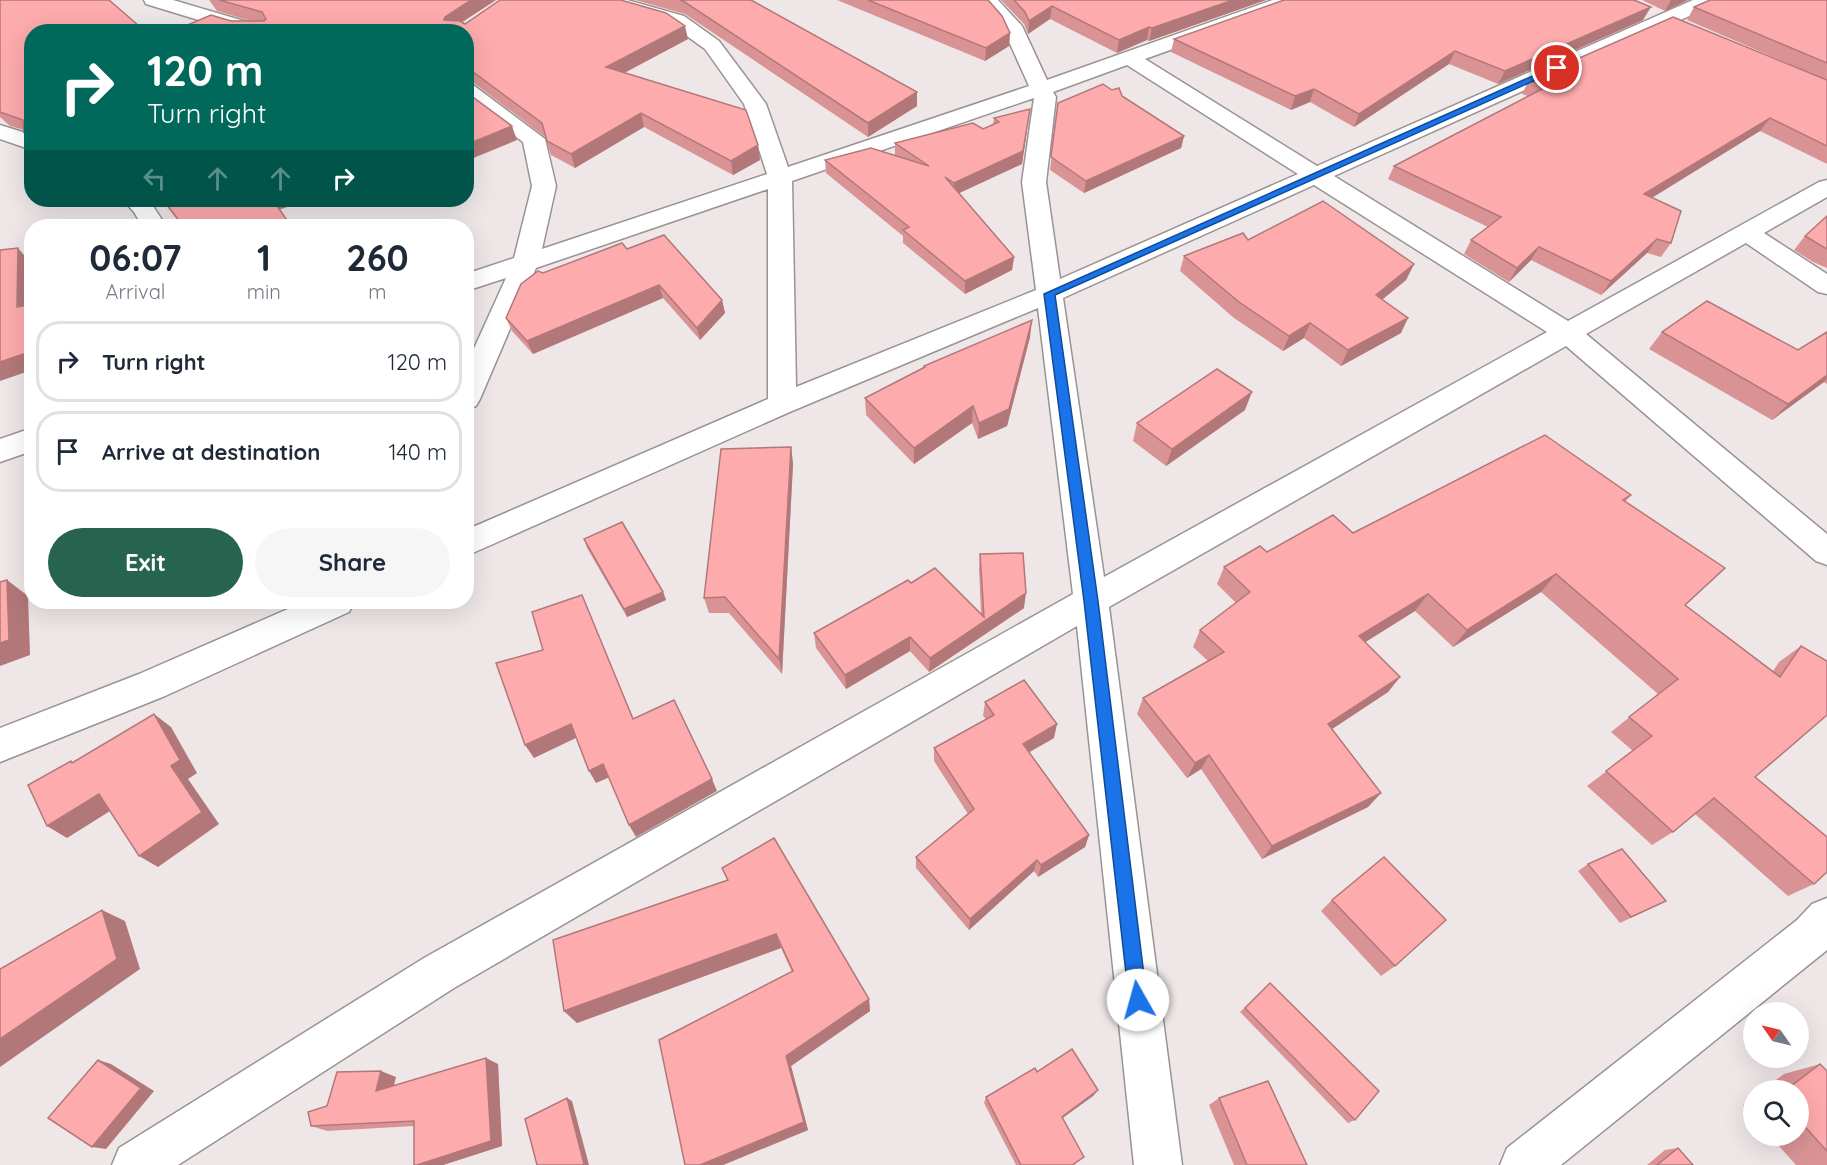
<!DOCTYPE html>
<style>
body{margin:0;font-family:Quicksand,sans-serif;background:#f6f6f7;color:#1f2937;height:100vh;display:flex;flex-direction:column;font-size:22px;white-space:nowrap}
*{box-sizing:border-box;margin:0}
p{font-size:20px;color:#747a83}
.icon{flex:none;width:33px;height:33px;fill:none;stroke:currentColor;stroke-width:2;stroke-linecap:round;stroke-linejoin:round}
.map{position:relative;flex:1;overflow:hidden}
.drawer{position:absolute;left:24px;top:219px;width:450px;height:390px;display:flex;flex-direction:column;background:#fff;border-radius:24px;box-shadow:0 6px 24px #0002}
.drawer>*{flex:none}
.banner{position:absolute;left:24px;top:24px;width:450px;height:183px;border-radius:24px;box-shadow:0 6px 24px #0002;background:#00695c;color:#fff;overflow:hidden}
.needle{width:39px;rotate:304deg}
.tools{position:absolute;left:1743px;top:1002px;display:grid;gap:12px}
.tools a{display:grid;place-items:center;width:66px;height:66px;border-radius:50%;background:#fff;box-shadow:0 6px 24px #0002;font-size:30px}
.pin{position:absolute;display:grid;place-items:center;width:51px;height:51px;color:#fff;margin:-26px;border:3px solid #fff;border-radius:50%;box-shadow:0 2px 6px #0007}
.me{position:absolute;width:66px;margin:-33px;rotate:353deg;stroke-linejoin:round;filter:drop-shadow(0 0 4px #0008)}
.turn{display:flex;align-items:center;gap:21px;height:126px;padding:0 24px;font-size:27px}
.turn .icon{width:78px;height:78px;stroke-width:2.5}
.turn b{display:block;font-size:42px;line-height:51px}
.lanes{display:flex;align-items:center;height:57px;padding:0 24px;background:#0003;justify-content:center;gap:30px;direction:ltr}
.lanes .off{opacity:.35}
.eta{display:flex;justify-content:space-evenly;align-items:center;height:102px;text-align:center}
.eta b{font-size:36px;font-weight:700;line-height:42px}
.button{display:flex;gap:12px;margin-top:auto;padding:12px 24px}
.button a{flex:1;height:69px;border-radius:36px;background:#266450;color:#fff;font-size:24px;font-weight:700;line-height:69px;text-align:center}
.button a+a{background:#f6f6f7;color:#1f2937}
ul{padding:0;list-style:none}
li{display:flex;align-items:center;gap:18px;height:81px;margin:0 12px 9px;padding:0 12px;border:3px solid #e0e1e3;border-radius:24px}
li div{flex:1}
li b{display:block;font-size:22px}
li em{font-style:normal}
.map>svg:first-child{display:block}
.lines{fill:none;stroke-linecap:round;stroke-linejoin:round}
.street-casing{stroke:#9a9393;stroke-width:3}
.street{fill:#fff;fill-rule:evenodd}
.wall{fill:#da9395}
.shaded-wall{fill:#b27879}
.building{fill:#feabad;stroke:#b27879;stroke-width:1.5}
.route{fill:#1a73e8;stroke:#114b97;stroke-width:1.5}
</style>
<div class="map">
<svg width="1827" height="1165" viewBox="0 0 1827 1165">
<rect width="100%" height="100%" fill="#efe7e7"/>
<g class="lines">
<!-- street casing -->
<g class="street-casing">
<g id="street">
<polygon points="144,0 173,0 268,28 271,32 238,32 146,4"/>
<path d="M 597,0 L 627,0 L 684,16 L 719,41 L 766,104 L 788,167 L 1029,86 L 1003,28 L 979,0 L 998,0 L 1022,26 L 1047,80 L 1273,0 L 1300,0 L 1298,4 L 1145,59 L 1317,166 L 1693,0 L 1718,0 L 1716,4 L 1334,176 L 1568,321 L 1819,182 L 1827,180 L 1827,197 L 1764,233 L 1827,274 L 1827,294 L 1818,292 L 1746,243 L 1586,334 L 1827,534 L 1827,565 L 1816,561 L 1566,346 L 1109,607 L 1182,1165 L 1134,1165 L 1077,626 L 454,988 L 178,1165 L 112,1165 L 119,1148 L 424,958 L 1073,594 L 1038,308 L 792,411 L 466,556 L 466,530 L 768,399 L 768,189 L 536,268 L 480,399 L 476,406 L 466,409 L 466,366 L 506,278 L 466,291 L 466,274 L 514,258 L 532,186 L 523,142 L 466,99 L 466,83 L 473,85 L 545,139 L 556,186 L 542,249 L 767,174 L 744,104 L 705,49 L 670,24 L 599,4 ZM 1127,65 L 1298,174 L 1060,279 L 1046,182 L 1056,97 L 1053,92 ZM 1034,98 L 1022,182 L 1036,290 L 796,387 L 792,181 ZM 1314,185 L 1547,332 L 1104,577 L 1063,298 Z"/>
<polygon points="0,125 32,135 32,150 0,139"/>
<polygon points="123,200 149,200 166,226 142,226 134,212"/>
<polygon points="32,428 32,451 0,462 0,439"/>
<polygon points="304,602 354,602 349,612 165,696 0,762 0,728 139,674"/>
<polygon points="1827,898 1827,950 1561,1165 1500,1165 1507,1148 1797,920 1812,904"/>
</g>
</g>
<!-- street -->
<use href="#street" class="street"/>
</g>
<!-- wall -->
<g class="wall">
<polygon points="0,0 32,32 32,143 24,133 24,130 10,126 0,117"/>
<polygon points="209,0 496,0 462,22 465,24 688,39 624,73 758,145 760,160 733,175 644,127 575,168 551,155 545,137 474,83 466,82 466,32 231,21 251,21 217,11"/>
<polygon points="635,0 751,0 917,106 868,137 685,14"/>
<polygon points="837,0 988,0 1010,33 1009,46 985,61"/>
<polygon points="1001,0 1266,0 1149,41 1147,40 1117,53 1050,19 1028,34 1024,24"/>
<polygon points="1642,0 1688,0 1665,11"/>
<polygon points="1827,0 1827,164 1760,131 1652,198 1671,243 1661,257 1647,253 1601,295 1531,260 1509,282 1464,254 1471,240 1488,227 1388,179 1394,166 1528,96 1522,94 1529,80 1810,73 1687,20 1694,7"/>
<polygon points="1643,20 1498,84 1449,64 1354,127 1310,102 1291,110 1171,52 1174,39"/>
<polygon points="1122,96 1184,136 1181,148 1084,193 1050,170 1058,103"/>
<polygon points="994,118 1028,122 1022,164 959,193 1014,257 1012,270 965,294 903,243 903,236 826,173 825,160 895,156 895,143 983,129 993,124"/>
<polygon points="1827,216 1827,268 1813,262 1794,250 1805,236"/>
<polygon points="1248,240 1414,264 1406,280 1382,300 1401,333 1341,366 1304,338 1283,351 1234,318 1180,271 1184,256"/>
<polygon points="627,249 722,300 725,313 700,340 663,298 533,354 512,331 506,318 543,273"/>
<polygon points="1662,332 1798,350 1827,332 1827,384 1824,382 1772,420 1649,349"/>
<polygon points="1030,337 1007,426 978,439 972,423 914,464 866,415 865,398 924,368 924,366"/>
<polygon points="1245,410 1166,466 1133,441 1137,423"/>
<polygon points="791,447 793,464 782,674 729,613 709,613 704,598"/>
<polygon points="1631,495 1625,502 1685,605 1773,671 1779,662 1801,646 1755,777 1814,884 1788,896 1695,814 1673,832 1652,845 1587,786 1633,751 1611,732 1658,694 1541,592 1453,647 1415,611 1365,642 1400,677 1388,692 1332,729 1381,793 1368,807 1262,859 1201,769 1187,778 1137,714 1143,698 1208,661 1193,647 1200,630 1236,603 1217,584 1224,567 1267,552 1353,533"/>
<polygon points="584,539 663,592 666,600 627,617 587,548"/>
<polygon points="980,554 1024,608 929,672 910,651 846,689 816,648 814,633 911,583 981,614 979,569"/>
<polygon points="985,702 1054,738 1029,752 1089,835 1085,847 1038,877 1034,871 969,930 916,868 916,857 968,814 934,761 934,748 986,719 983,716"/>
<polygon points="1588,864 1666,901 1620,923 1578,871"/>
<polygon points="722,868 869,999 870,1011 791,1066 808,1130 723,1165 685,1165 792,972 781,948 577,1023 564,1011 727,880"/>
<polygon points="1332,900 1395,966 1381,976 1321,911"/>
<polygon points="1270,983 1355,1120 1348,1123 1240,1012"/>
<polygon points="498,1064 502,1146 443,1165 414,1165 414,1126 327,1131 311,1126 396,1077 393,1086"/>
<polygon points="1820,1064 1827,1071 1827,1165 1796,1165 1770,1136 1798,1136 1798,1090 1762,1090 1784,1074"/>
<polygon points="1037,1072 1098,1090 1093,1096 1062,1118 1084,1157 1074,1165 1016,1165 984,1103 986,1097"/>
<polygon points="1754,1097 1754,1117 1743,1105"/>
<polygon points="1219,1098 1307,1165 1234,1165 1209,1105"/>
<polygon points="1678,1148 1693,1165 1647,1165 1665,1150"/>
</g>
<!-- shaded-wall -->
<g class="shaded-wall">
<polygon points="471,0 496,0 450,30 444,20 445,17"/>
<polygon points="1233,0 1266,0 1149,41 1152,28"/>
<polygon points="1671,0 1688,0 1665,11"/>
<polygon points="1052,6 1050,19 1028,34 1029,21"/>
<polygon points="1651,7 1643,20 1498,84 1505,71"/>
<polygon points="685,26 688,39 609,81 606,67"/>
<polygon points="1149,27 1147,40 1117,53 1119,40"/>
<polygon points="1010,33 1009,46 985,61 986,48"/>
<polygon points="1455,51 1449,64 1354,127 1359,114"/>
<polygon points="1314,89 1310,102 1291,110 1295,96"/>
<polygon points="917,92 917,106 868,137 868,123"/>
<polygon points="1030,109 1022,164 953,196 954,183"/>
<polygon points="641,113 644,127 575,168 571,154"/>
<polygon points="1770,118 1760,131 1635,208 1644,194"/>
<polygon points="512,126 517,140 466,161 466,145"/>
<polygon points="1184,136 1181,148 1084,193 1086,181"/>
<polygon points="758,145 760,160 733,175 731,161"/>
<polygon points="273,200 309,200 278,210"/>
<polygon points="1657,239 1647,253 1601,295 1611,281"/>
<polygon points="1539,247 1531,260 1509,282 1517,268"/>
<polygon points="18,248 30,262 30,322 17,307"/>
<polygon points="1014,257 1012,270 965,294 965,281"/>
<polygon points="1414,264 1406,280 1369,310 1376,295"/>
<polygon points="659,285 663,298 533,354 527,341"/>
<polygon points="722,300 725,313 700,340 697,328"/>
<polygon points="1408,318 1401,333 1341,366 1348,350"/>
<polygon points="1032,320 1030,337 1007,426 978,439 979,423"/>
<polygon points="1310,323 1304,338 1283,351 1289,336"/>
<polygon points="32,351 32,370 0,381 0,362"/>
<polygon points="1827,375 1827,379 1824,382 1772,420 1788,404"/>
<polygon points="1252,392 1245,410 1166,466 1172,449"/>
<polygon points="973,406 972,423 914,464 914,448"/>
<polygon points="791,447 793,464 782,674 779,659"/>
<polygon points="1556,574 1541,592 1453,647 1467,630"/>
<polygon points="7,580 28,596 30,655 0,666 0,643"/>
<polygon points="663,592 666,600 627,617 624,609"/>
<polygon points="1026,593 1024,608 929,672 930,658"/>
<polygon points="1428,594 1415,611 1348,653 1359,636"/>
<polygon points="582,595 588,610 639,732 633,719"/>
<polygon points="910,637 910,651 846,689 845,675"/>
<polygon points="1400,677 1388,692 1317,739 1328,724"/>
<polygon points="154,714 171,727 197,773 188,779 219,824 158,867 139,856 171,766"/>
<polygon points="571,724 578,737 534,758 525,745"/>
<polygon points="1057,724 1054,738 1021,757 1023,744"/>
<polygon points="1209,755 1201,769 1187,778 1195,763"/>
<polygon points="603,764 610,777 596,783 589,771"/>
<polygon points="712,779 717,791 636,837 629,825"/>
<polygon points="1381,793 1368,807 1262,859 1272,846"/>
<polygon points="99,794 118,806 67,838 47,826"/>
<polygon points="1089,835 1085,847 1038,877 1041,865"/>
<polygon points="1037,860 1034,871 969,930 970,919"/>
<polygon points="102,910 125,921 140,969 0,1067 0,1039"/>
<polygon points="776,934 781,948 577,1023 564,1011"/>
<polygon points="869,999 870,1011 791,1066 808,1130 723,1165 700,1165 786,1056"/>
<polygon points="486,1058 498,1064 502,1146 443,1165 417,1165"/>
<polygon points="98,1060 111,1064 154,1091 106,1149 92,1147"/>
<polygon points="381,1071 396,1077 391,1097 376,1091"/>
<polygon points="1098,1090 1093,1096 1057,1122 1062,1117"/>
<polygon points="567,1098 572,1101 589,1165 582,1165"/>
</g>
<!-- building -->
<g class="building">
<polygon points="0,0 109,0 146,32 32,32 32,140 24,133 23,120 0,112"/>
<polygon points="219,0 471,0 445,17 444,20 460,21 465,24 500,0 621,0 666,13 685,26 606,67 746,110 758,145 731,161 641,113 571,154 547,141 542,123 469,69 466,69 466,32 171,32 211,15 231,21 264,21 266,19 262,12"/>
<polygon points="680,0 751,0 917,92 868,123 683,1"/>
<polygon points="868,0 988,0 1002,16 1010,33 986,48"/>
<polygon points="1014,0 1233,0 1152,28 1149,27 1119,40 1052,6 1029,21 1025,12"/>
<polygon points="1284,0 1634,0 1651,7 1505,71 1455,51 1359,114 1314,89 1295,96 1174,39"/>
<polygon points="1710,0 1827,0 1827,63 1694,7"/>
<polygon points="1673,17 1827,80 1827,146 1770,118 1644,194 1681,211 1671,243 1657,239 1611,281 1539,247 1517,268 1471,240 1501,217 1394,166 1546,87 1529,80"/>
<polygon points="1103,84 1112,90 1119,88 1122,96 1184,136 1086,181 1051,157 1058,103"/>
<polygon points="466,92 512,126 466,145"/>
<polygon points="1030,109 1023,151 954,183 945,177 1014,257 965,281 903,230 909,227 825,160 871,148 929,166 895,143 973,123 983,129 999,122 994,118"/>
<polygon points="163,200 273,200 291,226 183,226"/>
<polygon points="1323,201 1414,264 1376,295 1408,318 1348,350 1310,323 1289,336 1239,302 1184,256 1243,233 1248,240"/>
<polygon points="1827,216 1827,249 1805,236"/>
<polygon points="664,235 722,300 697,328 659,285 527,341 506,318 521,284 538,271 543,273 622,243 627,249"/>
<polygon points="18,248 17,307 32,304 32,351 0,362 0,250"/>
<polygon points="1707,301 1798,350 1827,332 1827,375 1788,404 1662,332"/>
<polygon points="1032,320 1009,409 979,423 973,406 914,448 865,398 925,367 924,366"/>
<polygon points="1217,369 1252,392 1172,449 1137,423"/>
<polygon points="1545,435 1631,495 1623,500 1725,568 1685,605 1780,677 1801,646 1827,661 1827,715 1755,777 1827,837 1827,872 1814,884 1714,798 1673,832 1606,771 1652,736 1629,717 1678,679 1556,574 1467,630 1428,594 1359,636 1400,677 1328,724 1381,793 1272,846 1209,755 1195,763 1143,698 1224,652 1200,630 1250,592 1224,567 1260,546 1267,552 1333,515 1353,533"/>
<polygon points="791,447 779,659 725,597 704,598 721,449"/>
<polygon points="622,522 663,592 624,609 584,539"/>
<polygon points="1023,553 1026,593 930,658 910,637 845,675 814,633 908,580 911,583 935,568 984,617 980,554"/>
<polygon points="7,580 9,640 0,643 0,582"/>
<polygon points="582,595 633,719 674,700 712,779 629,825 603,764 589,771 571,724 525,745 496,663 543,650 532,612"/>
<polygon points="1024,680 1057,724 1023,744 1089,835 1041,865 1037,860 970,919 916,857 974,809 934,748 994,715 985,702"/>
<polygon points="154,714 180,760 171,766 202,812 139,856 99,794 47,826 28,785 71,761 72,763"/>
<polygon points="774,838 869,999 786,1056 804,1122 700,1165 685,1165 659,1040 793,971 776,934 564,1011 553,940 728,880 722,868"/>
<polygon points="1622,849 1666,901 1631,917 1588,864"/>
<polygon points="1384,857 1446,920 1395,966 1332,900"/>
<polygon points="102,910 117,959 0,1039 0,969"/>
<polygon points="1270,983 1379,1091 1355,1120 1245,1008"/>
<polygon points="1072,1049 1098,1090 1062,1117 1084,1157 1072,1165 1021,1165 986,1097 1035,1068 1037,1072"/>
<polygon points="486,1058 491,1141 417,1165 414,1165 414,1121 311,1126 308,1112 327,1106 337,1072 381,1071 376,1091"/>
<polygon points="98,1060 141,1088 92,1147 48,1118"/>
<polygon points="1820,1064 1827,1071 1827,1151 1798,1119 1798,1090 1786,1090"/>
<polygon points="1268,1081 1307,1165 1247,1165 1219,1098"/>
<polygon points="567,1098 584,1164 582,1165 537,1165 525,1119"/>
<polygon points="1678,1148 1693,1165 1657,1165"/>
</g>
<!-- route -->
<polygon class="route" points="1557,65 1562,68 1560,69 1055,295 1098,601 1147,1000 1145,1007 1138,1009 1132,1007 1129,1000 1084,601 1044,294"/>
</svg>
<div class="tools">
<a><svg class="needle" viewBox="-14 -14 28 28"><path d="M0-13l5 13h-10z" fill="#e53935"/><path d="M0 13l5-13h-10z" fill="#747a83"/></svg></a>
<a><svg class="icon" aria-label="search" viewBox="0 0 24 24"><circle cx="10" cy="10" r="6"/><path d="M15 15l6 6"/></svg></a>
</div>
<div class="pin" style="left:1557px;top:68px;background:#d93025"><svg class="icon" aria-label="arrive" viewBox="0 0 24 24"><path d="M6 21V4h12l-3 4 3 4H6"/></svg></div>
<svg class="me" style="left:1138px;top:1000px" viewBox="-20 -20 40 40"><circle r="19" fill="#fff"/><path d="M0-13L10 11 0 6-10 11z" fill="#1a73e8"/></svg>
<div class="banner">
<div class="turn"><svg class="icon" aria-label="right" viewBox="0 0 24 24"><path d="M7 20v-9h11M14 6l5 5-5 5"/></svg><div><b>120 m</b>Turn right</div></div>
<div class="lanes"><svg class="icon off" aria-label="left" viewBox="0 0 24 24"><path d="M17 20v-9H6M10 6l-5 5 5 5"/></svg><svg class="icon off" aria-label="ahead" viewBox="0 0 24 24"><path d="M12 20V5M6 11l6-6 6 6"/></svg><svg class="icon off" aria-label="ahead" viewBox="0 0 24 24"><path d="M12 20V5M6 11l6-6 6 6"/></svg><svg class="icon" aria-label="right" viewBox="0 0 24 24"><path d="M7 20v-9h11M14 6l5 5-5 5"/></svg></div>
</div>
<section class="drawer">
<div class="eta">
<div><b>06:07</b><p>Arrival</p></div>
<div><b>1</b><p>min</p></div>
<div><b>260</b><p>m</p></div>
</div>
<ul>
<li><svg class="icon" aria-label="right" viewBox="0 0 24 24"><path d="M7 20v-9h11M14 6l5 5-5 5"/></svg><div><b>Turn right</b></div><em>120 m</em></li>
<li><svg class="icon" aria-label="arrive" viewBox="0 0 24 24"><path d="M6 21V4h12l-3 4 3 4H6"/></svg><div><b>Arrive at destination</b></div><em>140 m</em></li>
</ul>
<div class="button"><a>Exit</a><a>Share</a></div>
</section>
</div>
